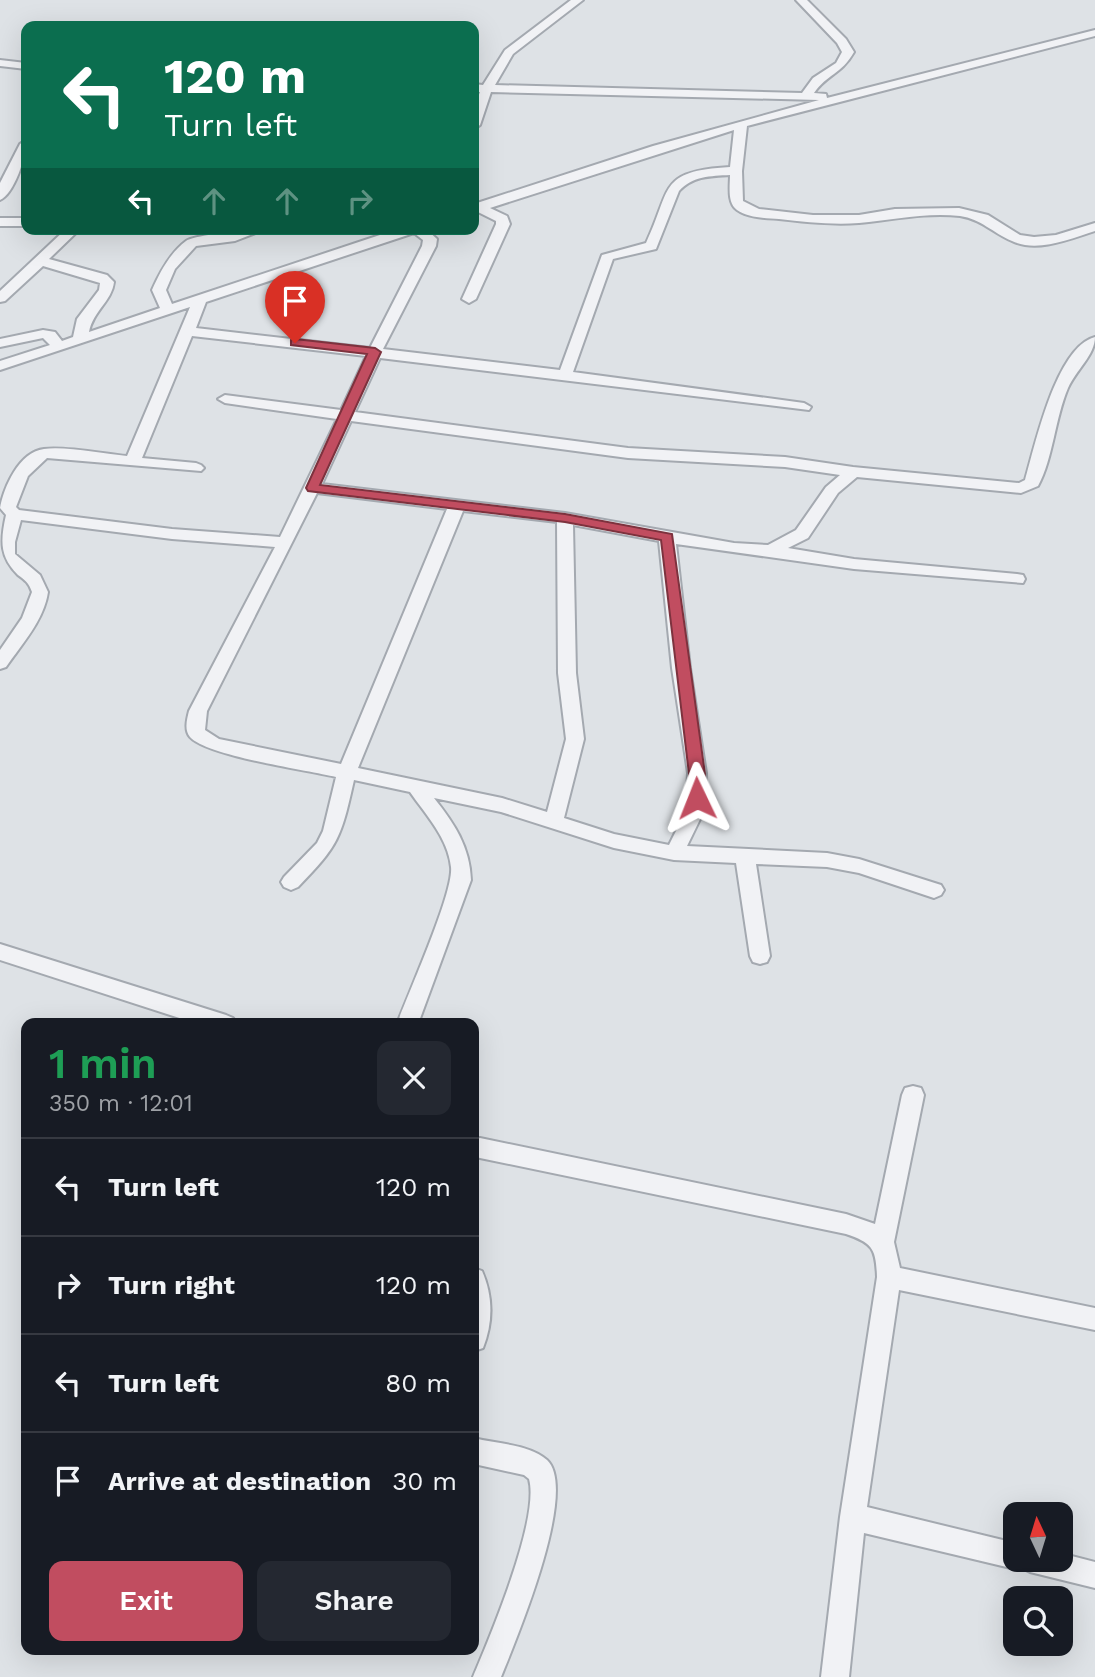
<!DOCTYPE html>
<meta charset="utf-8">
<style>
body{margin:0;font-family:"Work Sans",sans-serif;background:#242831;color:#f1f3f6;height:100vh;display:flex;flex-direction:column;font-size:26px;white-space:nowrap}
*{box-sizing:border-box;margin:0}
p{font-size:23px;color:#9ea1a6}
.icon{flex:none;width:38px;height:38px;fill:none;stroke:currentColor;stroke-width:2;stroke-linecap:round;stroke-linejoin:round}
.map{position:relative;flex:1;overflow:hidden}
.sheet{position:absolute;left:21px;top:1018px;width:458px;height:637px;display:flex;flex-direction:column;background:#171b24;border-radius:14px;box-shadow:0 7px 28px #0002}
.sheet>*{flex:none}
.banner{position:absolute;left:21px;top:21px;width:458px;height:214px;border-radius:14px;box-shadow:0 7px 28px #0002;background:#0b6e4f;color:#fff;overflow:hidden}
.needle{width:46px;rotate:356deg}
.fabs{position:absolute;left:1003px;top:1502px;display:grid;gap:14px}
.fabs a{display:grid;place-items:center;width:70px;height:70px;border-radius:14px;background:#171b24;box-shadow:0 7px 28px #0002;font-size:35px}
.pin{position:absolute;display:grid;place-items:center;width:60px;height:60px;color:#fff;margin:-72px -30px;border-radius:50% 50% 50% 0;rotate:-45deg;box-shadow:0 0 7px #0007}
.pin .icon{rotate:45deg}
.me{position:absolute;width:77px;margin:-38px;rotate:358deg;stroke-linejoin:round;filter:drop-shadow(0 0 5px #0008)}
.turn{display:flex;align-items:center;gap:24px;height:147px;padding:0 28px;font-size:32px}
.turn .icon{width:91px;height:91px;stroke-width:2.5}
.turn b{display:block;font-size:49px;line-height:60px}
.lanes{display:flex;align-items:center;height:66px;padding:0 28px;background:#0003;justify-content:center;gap:35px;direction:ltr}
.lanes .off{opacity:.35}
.round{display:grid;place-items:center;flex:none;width:74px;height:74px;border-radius:14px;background:#242831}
.headline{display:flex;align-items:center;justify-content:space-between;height:119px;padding:0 28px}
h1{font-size:42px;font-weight:600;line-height:52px;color:#1e9e55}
.cta{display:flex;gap:14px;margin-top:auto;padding:14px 28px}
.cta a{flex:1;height:80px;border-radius:14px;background:#c14d60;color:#fff;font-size:28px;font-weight:600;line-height:80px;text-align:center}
.cta a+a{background:#242831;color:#f1f3f6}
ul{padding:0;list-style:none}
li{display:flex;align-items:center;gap:21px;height:98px;padding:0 28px;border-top:2px solid #363941}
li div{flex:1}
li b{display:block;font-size:26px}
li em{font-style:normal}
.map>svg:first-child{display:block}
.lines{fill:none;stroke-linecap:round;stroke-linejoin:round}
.street-casing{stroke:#a4a9b0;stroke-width:4}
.street{fill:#f1f2f5;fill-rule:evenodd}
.route{fill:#c14d60;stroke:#7d323e;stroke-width:2}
</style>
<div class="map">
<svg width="1095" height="1677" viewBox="0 0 1095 1677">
<rect width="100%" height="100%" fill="#dee2e6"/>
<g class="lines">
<!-- street casing -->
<g class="street-casing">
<g id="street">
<path d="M 571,0 L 583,0 L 513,54 L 495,85 L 802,93 L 813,78 L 836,63 L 842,52 L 837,43 L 796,0 L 807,0 L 846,39 L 854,52 C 841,75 827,74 814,93 L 826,94 L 827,98 L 1095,30 L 1095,36 L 747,126 L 742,171 L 743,201 L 759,209 L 813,215 L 859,215 L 895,209 L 959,208 L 988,215 L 1020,235 L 1034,237 L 1056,235 L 1095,223 L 1095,231 C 1070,239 1037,253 1012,241 C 993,233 981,219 960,216 C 926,212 892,220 859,223 C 832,225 805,222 779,219 C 766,218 748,218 737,210 C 727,203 730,186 730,175 C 710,176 693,176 679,191 L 656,249 L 613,259 L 573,372 L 804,403 L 811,407 L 809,410 L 380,358 L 355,412 L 628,448 L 785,457 L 853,467 L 1019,483 L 1025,480 C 1035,446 1056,347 1095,337 C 1095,355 1076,370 1068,388 C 1055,418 1053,459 1038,486 L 1021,493 L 857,477 L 838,493 L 808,538 L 788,548 L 854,559 L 1017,574 L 1023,575 L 1025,579 L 1023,583 L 854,569 L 676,544 L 690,668 L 706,773 L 704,811 L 687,846 L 827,853 L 859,859 L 941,885 L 944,890 L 941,895 L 934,898 L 859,873 L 827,867 L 756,864 L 770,956 L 767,962 L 760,964 L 753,962 L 750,956 L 736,863 L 674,860 L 614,848 L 501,812 L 434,798 C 454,823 470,847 471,880 L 418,1024 L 397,1024 C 408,994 454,892 451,867 C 448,838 426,815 410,792 L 354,780 C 341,838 339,845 298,887 L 291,890 L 284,887 L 281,882 L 284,877 L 317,843 L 323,831 L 336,777 C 307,770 207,756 190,737 C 184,730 187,719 189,711 L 275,547 L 172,539 L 21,520 L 15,542 L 15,554 L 40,575 L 48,592 C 44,620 22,644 6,667 L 0,669 L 0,650 L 22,618 L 32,592 C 29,583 25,580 18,575 C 0,557 0,542 6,515 L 0,508 C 4,487 19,452 44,449 C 66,446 104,454 127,456 L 190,307 L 0,370 L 0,361 L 50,345 L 43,338 L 0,347 L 0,339 L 43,330 L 55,332 L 62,341 L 73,337 L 77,319 L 99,290 L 100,283 L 43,266 L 5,301 L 0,302 L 0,291 L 66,229 L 80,229 L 49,259 L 107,275 L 114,282 C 112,301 93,311 89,332 L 160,308 L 152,290 C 160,272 170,253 186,241 C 193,235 255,229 266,229 L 235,241 L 196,246 L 175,269 L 166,290 L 172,304 L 398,229 L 426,229 L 437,239 L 436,246 L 383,349 L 560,370 L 602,255 L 646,243 C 672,189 657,171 730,167 L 734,130 L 490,208 L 507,216 L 510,224 L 476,299 L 469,303 L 462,299 L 496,224 L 496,221 L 478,212 L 474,213 L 474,204 L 653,146 L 819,100 L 491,92 L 480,125 L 474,129 L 474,107 L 480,92 L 474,92 L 474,84 L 483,85 L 505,50 ZM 414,233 L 423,240 L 422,246 L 370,348 L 196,328 L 206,302 ZM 192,336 L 366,356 L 341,410 L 225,395 L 218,399 L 225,403 L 337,419 L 280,537 L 172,529 L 19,510 L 16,507 L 28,476 L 47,458 L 201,471 L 204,468 L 201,465 L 196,463 L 142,458 ZM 351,421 L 628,458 L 785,467 L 840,475 L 826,487 L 796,530 L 768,545 L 734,543 L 565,513 L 322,484 ZM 317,493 L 447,509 L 341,764 L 219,739 L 205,730 L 207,711 ZM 463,511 L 557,522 L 558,673 L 566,739 L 547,812 L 502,798 L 358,768 ZM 573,525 L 659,541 L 672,668 L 688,773 L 686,811 L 669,845 L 614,834 L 564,818 L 584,739 L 576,673 Z"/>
<polygon points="0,60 26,63 26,69 0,66"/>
<path d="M 26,140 C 27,155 14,194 0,200 L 0,183 L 20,144 Z"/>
<rect x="0" y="218" width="26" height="8"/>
<polygon points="0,944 226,1015 233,1018 236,1024 198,1024 0,960"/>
<path d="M 913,1086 L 921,1088 L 924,1095 L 894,1242 L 900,1268 L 1095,1308 L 1095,1330 L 899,1290 L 867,1507 L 1015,1543 L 1015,1559 L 1060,1559 L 1060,1553 L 1095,1562 L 1095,1588 L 1030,1572 L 1020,1567 L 1015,1569 L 864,1533 L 849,1677 L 821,1677 L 840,1517 L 877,1277 C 876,1249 873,1243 846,1234 L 480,1158 L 474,1156 L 474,1140 L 480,1138 L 846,1214 L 875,1224 L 902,1095 L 905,1088 Z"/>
<path d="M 474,1268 L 482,1271 C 493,1296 493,1323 483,1348 L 474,1351 Z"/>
<path d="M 474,1438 C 496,1444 529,1444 547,1460 C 579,1490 516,1640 501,1677 L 473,1677 C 490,1637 540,1518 529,1479 L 524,1475 L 474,1464 Z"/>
</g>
</g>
<!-- street -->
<use href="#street" class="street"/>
</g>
<!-- route -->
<polygon class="route" points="295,339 375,348 381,352 320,485 565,514 672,534 705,774 703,802 692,802 689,774 661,540 565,522 308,491 306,488 367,354 291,345 291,340"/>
</svg>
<div class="fabs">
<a><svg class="needle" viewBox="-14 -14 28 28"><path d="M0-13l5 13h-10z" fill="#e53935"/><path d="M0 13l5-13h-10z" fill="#9ea1a6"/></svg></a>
<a><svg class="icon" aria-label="search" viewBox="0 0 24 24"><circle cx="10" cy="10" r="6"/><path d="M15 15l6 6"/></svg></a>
</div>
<div class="pin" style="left:295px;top:343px;background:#d93025"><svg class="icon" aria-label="arrive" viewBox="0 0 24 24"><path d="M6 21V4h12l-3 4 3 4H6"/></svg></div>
<svg class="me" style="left:697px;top:798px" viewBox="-20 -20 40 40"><path d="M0-17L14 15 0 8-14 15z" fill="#c14d60" stroke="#fff" stroke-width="4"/></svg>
<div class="banner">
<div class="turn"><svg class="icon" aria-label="left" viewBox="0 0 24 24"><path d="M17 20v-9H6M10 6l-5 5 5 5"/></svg><div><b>120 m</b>Turn left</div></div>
<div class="lanes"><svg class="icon" aria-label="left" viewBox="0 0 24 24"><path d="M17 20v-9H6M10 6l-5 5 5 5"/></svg><svg class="icon off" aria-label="ahead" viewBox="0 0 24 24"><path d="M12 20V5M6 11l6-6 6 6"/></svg><svg class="icon off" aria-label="ahead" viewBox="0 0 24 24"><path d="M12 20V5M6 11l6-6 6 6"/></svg><svg class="icon off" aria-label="right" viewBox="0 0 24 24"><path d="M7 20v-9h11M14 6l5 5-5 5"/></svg></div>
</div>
<section class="sheet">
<div class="headline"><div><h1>1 min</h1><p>350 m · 12:01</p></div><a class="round"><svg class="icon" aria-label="close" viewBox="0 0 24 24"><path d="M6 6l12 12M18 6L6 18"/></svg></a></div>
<ul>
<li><svg class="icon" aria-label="left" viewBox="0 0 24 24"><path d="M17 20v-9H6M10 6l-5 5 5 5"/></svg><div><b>Turn left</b></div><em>120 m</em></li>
<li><svg class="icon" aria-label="right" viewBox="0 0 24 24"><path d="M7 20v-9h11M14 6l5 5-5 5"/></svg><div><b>Turn right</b></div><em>120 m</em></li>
<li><svg class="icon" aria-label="left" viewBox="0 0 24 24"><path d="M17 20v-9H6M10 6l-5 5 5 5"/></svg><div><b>Turn left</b></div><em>80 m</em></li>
<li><svg class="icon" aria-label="arrive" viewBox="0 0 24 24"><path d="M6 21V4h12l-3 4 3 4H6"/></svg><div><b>Arrive at destination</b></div><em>30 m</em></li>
</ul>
<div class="cta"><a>Exit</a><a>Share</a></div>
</section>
</div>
